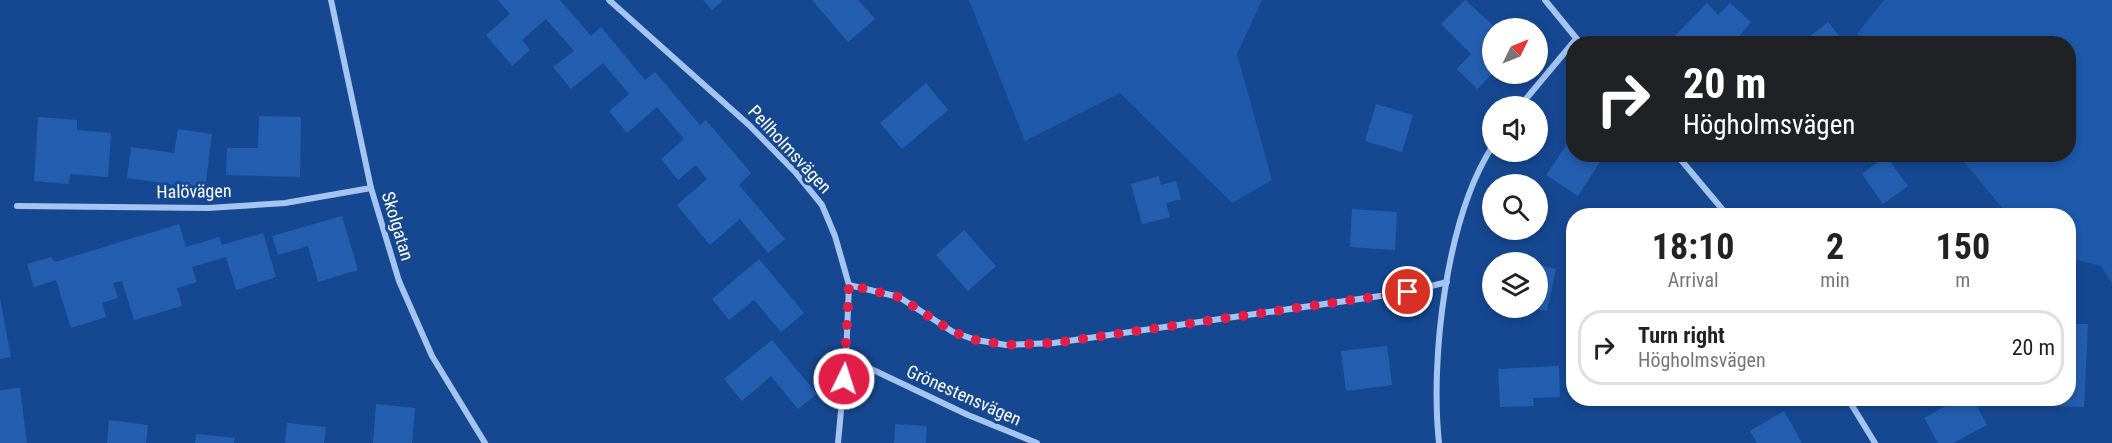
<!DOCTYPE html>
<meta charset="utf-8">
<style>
body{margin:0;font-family:"Roboto Condensed",sans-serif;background:#f2f2f2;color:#222;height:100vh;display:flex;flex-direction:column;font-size:22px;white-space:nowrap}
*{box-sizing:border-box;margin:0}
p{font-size:20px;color:#767676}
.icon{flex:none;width:33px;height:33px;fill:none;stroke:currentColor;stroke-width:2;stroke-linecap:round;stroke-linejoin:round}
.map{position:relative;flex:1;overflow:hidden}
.panel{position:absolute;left:1566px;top:208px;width:510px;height:198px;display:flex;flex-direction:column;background:#fff;border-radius:24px;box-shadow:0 3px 9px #0003}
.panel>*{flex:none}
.guide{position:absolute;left:1566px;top:36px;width:510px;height:126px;border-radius:24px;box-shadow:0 3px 9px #0003;background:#202124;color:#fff;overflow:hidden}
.needle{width:39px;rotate:47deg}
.fabs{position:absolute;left:1482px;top:18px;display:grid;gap:12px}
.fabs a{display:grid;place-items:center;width:66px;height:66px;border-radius:50%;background:#fff;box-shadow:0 3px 9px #0003;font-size:30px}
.pin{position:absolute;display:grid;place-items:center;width:51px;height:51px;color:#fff;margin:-26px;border:3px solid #fff;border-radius:50%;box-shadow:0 2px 6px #0007}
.me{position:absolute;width:66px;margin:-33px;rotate:4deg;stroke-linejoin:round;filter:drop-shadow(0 0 4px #0008)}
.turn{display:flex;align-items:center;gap:21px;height:126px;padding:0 18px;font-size:27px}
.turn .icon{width:78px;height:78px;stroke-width:2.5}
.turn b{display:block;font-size:42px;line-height:51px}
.eta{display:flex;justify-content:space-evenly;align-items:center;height:102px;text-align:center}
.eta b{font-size:36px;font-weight:700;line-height:42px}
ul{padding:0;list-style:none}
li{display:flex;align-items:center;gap:18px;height:75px;margin:0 12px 9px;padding:0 6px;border:3px solid #e0e0e0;border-radius:24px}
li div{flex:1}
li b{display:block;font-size:22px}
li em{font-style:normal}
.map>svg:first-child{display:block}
.green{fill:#1e59ab}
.building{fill:#245eb0}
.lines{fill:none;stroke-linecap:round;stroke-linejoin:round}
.street{stroke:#a4c4f1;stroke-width:6}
.route{stroke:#e11d48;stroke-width:10;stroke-dasharray:0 18}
.labels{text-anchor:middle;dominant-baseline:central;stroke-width:6;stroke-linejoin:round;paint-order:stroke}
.street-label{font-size:18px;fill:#fff;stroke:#164892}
</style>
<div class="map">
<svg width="2112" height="443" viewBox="0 0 2112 443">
<rect width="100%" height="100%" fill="#164892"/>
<!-- green -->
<g class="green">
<polygon points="969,0 1262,0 1237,54 1272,180 1232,203 1120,93 1025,141"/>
<polygon points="1884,0 2112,0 2112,283 2101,266 2069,258 2068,216 2009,216 1958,155 2068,154 2068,44 1865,43 1857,34"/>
</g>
<!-- building -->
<g class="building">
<polygon points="498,0 560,0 591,36 601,27 645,80 655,72 700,125 706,120 751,173 739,185 785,239 768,253 740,219 710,245 677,205 707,179 696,165 678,180 661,159 684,139 657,107 627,133 609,111 629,94 603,63 571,89 553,67 574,51 546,19 522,40 530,50 512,66 486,35 510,14"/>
<polygon points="703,0 723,0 712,10"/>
<polygon points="812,0 858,0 875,19 848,42"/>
<polygon points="1465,0 1496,28 1492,28 1492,74 1477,89 1457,69 1471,54 1441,24"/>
<polygon points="1707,3 1718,15 1730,3 1751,22 1740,35 1742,36 1734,44 1667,44"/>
<polygon points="1828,22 1846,44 1814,44 1809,37"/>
<polygon points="926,83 948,110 902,149 880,123"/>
<polygon points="1376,104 1413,115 1402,152 1365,141"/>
<polygon points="259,116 301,117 300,177 226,175 227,148 258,148"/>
<polygon points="38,117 77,120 77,130 111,133 108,177 70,174 69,184 34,181"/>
<polygon points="178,129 212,134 205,189 127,178 131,147 174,153"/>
<polygon points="1574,134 1574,154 1605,154 1578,196 1546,175"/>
<polygon points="1886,156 1908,186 1883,204 1862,174"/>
<polygon points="1159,176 1161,185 1176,181 1181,199 1166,203 1170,217 1142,224 1131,184"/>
<polygon points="1352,209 1397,212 1395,250 1350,247"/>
<polygon points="342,216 358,270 318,282 308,246 278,255 272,236"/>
<polygon points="179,224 186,247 219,237 222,245 263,233 276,277 236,290 226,257 192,267 197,282 177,288 182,306 134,320 122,281 113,283 118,298 102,303 106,317 71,328 56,280 34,287 27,264 51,257 55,262"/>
<polygon points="964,230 996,266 968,291 936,255"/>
<polygon points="759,259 804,313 781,332 754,300 729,320 712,299"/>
<polygon points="1538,265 1556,269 1547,311 1538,309"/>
<polygon points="0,298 11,357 0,359"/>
<polygon points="2068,324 2088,324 2084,407 2045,406 2045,399 2068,399"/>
<polygon points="772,340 817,394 798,409 771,376 742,401 724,379"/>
<polygon points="1387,346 1392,385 1346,391 1341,351"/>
<polygon points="1559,366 1560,397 1533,398 1534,406 1500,407 1498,369"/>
<polygon points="20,388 27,443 0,443 0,390"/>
<polygon points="1958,399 1973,399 1987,425 1953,443 1938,443 1924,418"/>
<polygon points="376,404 415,408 412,443 373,443"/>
<polygon points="1784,411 1802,443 1757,443 1750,431"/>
<polygon points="109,420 148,425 146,443 107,443"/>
<polygon points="287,423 326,427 324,443 285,443"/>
<polygon points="895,424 927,426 926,443 894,443"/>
<polygon points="196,434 235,438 234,443 195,443"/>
</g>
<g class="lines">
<!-- street -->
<g class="street">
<polyline points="331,0 371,188 399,281 432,356 485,443"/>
<polyline points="609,0 749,125 796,173 822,205 835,236 849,285 846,357 838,443"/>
<polyline points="1545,0 1581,44"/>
<polyline points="1520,106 1576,39"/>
<polyline points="1676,154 1728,216"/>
<polyline points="17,206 208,208 285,203 371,188"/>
<polyline points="849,285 899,297 953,332 976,340 1006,345 1054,343 1408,292 1447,282"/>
<polyline points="846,357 968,415 1037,443"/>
<polyline points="1848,399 1875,443"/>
<path d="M 1439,443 C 1430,359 1446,219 1492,147"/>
</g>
</g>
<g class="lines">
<!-- route -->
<polyline class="route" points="844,379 849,285 899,297 953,332 976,340 1006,345 1054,343 1408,292"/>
</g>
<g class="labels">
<!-- street labels -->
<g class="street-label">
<text transform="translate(790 149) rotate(47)">Pellholmsvägen</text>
<text transform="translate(194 191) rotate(-1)">Halövägen</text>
<text transform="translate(398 226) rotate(73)">Skolgatan</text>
<text transform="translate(964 395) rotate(24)">Grönestensvägen</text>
</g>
</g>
</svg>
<div class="fabs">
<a><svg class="needle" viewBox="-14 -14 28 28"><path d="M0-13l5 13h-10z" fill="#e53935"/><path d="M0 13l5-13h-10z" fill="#767676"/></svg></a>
<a><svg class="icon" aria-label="sound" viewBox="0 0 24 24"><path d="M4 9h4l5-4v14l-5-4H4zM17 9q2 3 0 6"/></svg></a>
<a><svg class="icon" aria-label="search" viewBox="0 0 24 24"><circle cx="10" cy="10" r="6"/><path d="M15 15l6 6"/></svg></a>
<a><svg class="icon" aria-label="layers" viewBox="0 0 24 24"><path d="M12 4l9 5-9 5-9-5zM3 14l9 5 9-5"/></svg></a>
</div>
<div class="pin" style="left:1408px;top:292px;background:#d93025"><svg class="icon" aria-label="arrive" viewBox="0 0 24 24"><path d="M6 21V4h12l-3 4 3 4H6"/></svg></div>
<svg class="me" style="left:844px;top:379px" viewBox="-20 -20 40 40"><circle r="17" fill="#e11d48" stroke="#fff" stroke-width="3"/><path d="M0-11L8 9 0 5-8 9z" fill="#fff"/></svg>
<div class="guide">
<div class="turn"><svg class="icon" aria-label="right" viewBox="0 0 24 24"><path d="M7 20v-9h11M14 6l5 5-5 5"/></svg><div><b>20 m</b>Högholmsvägen</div></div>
</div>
<section class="panel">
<div class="eta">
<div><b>18:10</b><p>Arrival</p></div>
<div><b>2</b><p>min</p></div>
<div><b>150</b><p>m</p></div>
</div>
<ul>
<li><svg class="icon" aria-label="right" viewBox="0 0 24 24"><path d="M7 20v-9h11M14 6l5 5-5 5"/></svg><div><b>Turn right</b><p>Högholmsvägen</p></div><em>20 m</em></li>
</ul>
</section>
</div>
